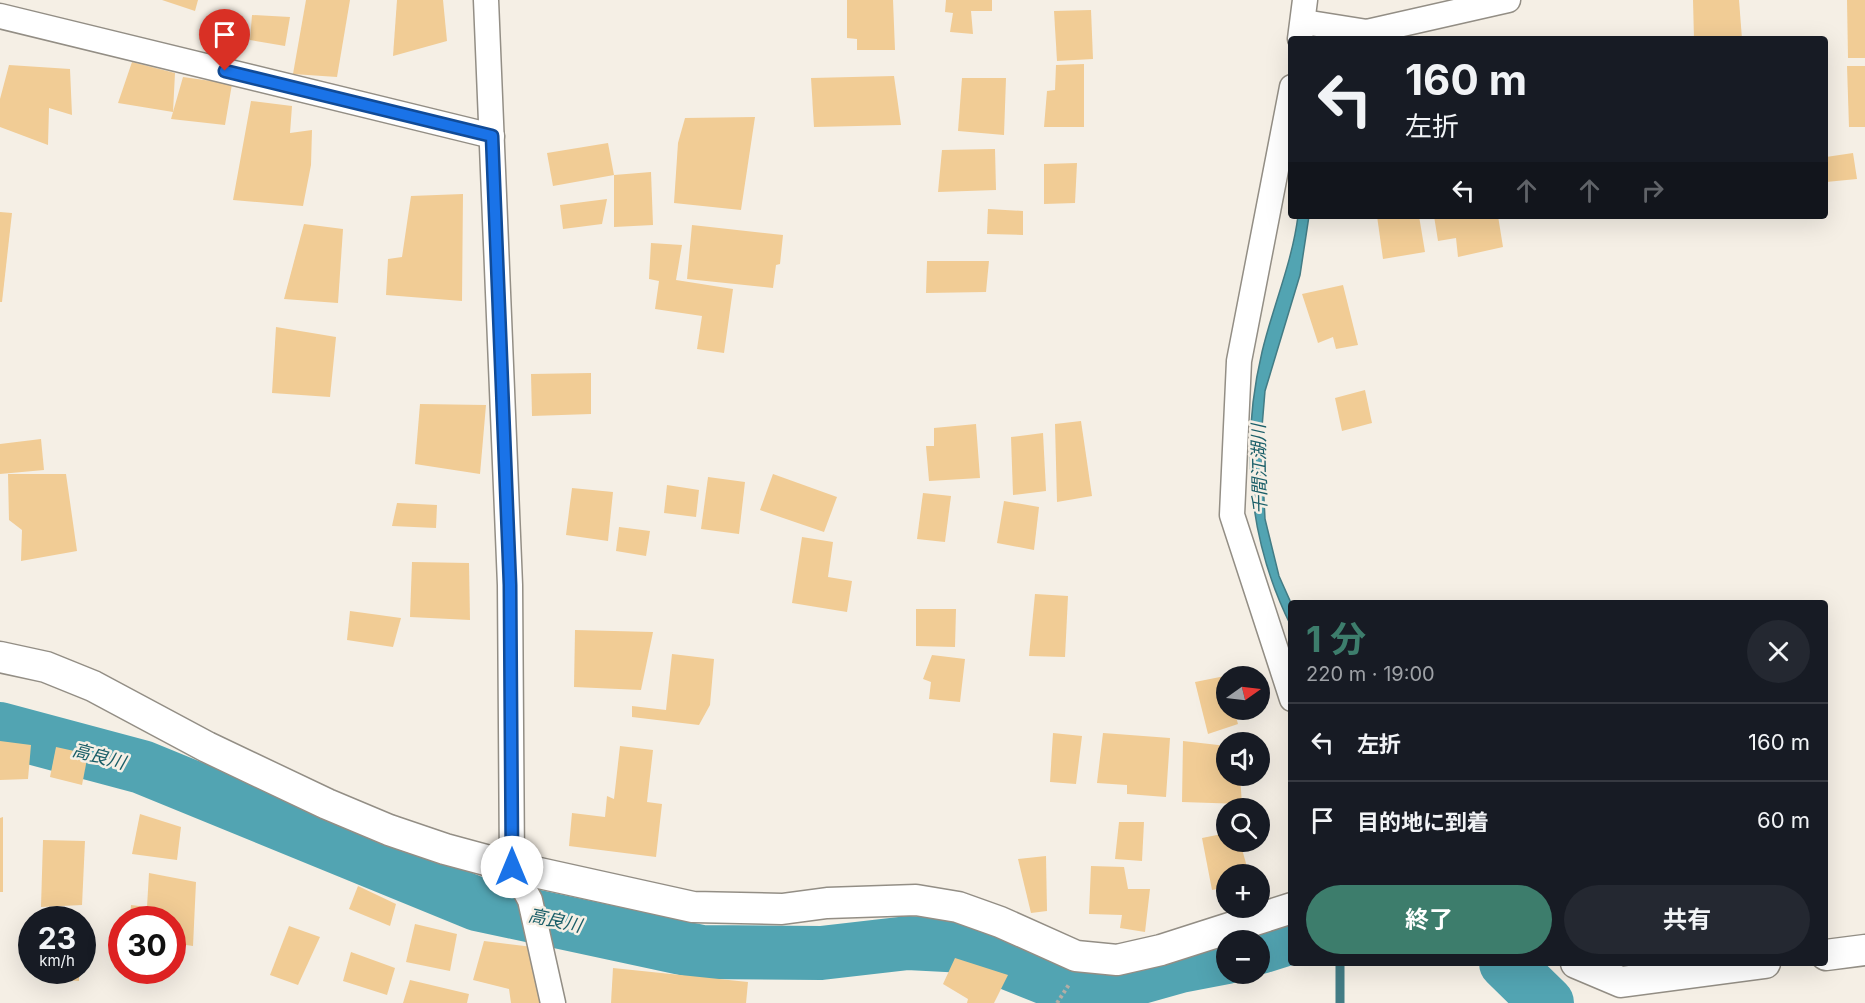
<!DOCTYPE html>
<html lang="ja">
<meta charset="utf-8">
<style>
body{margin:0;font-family:Inter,"Noto Sans JP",sans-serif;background:#242831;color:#f1f3f6;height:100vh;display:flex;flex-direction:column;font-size:22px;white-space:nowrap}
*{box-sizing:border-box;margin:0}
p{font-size:20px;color:#9ea1a6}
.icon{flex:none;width:33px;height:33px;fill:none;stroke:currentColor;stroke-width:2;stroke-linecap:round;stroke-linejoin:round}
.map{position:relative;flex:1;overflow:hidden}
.details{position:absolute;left:1288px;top:600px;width:540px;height:366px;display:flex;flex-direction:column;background:#171b24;border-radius:6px;box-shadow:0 6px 24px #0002}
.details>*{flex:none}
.guide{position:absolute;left:1288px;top:36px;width:540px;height:183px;border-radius:6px;box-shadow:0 6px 24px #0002;background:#171b24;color:#f1f3f6;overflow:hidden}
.needle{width:39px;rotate:76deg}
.tools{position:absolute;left:1216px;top:666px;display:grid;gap:12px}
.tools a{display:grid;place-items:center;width:54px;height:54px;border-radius:50%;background:#171b24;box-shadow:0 6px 24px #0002;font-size:30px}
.speed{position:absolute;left:18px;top:906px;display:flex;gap:12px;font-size:30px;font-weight:700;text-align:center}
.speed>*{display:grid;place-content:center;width:78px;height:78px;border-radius:50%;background:#171b24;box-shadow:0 6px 24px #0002;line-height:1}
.speed small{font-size:15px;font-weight:400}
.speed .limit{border:9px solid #d22;background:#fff;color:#111}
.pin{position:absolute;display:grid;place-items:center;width:51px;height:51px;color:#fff;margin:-62px -26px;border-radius:50% 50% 50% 0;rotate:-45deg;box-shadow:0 0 6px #0007}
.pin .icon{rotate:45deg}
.me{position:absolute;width:66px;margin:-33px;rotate:0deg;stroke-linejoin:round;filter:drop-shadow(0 0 4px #0008)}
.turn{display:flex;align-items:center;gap:21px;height:126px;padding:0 18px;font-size:27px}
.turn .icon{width:78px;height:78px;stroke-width:2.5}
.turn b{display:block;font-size:42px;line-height:51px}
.lanes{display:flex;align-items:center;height:57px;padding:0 18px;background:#0003;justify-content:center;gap:30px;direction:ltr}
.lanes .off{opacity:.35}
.round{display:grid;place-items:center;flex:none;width:63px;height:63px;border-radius:32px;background:#242831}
.overview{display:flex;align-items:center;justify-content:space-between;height:102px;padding:0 18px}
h1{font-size:36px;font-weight:700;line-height:45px;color:#3d7d6c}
.primary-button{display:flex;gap:12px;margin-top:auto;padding:12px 18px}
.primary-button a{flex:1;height:69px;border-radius:36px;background:#3d7d6c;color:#fff;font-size:24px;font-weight:700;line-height:69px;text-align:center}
.primary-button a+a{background:#242831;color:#f1f3f6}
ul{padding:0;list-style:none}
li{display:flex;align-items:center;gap:18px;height:78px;padding:0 18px;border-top:2px solid #363941}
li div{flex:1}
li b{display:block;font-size:22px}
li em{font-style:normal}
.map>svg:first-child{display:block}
.water{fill:#52a4b2;stroke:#437c85;stroke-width:1.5}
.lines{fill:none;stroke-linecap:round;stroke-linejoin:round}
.stream{stroke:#437c85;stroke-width:9}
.river{stroke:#52a4b2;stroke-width:54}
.building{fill:#f1cc95}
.minor-casing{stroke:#938e85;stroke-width:27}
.tertiary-casing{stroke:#938e85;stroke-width:33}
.path{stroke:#b3aea6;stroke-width:4;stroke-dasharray:3 3;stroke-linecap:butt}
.minor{stroke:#fff;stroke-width:24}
.tertiary{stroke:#fff;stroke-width:30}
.route-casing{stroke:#114b97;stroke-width:15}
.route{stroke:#1a73e8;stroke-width:10}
.labels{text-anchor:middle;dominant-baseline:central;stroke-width:5;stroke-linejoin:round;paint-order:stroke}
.water-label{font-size:18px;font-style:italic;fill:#1a5e68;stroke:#f5efe5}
</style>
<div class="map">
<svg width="1865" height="1003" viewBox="0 0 1865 1003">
<rect width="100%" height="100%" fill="#f5efe5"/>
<!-- water -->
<path class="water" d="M 1298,216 L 1309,216 L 1300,275 L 1265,391 L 1261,439 L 1265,519 L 1279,576 L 1291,603 L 1291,626 C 1248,540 1240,445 1262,352 C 1273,306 1292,263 1298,216 Z"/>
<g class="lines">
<!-- stream -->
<g class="stream">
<polyline points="1340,963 1340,1003"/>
<polyline points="1084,1003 1084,993"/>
</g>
<!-- river -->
<g class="river">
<polyline points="0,729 142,767 477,904 701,952 821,953 908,943 966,946 1084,993 1180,966 1227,957"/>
<polyline points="1260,947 1292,937"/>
<polyline points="1506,963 1547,1003"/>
</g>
</g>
<!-- building -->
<g class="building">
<polygon points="162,0 198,0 195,11"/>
<polygon points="306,0 350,0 337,77 293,74"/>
<polygon points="397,0 443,0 447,41 393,56"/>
<polygon points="847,0 893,0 895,50 857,50 857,39 847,38"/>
<polygon points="946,0 992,0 992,11 971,11 973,34 950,32 953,13 945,12"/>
<polygon points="1693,0 1739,0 1742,39 1694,39"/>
<polygon points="1847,0 1865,0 1865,58 1848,58"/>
<polygon points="1091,10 1093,59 1057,61 1054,11"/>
<polygon points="252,15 290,17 285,46 250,40"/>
<polygon points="132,62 175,73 173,112 183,77 232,84 225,125 171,119 173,112 118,103"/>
<polygon points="1084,64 1084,127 1044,127 1047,91 1055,90 1056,65"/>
<polygon points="9,65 70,69 72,115 49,108 48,145 0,127 0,99"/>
<polygon points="1847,66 1865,66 1865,127 1849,127"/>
<polygon points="894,76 901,125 814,127 811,78"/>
<polygon points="962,78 1006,78 1004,135 958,131"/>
<polygon points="251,101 292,106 290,133 312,130 311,165 303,206 233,200"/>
<polygon points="755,117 741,210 674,203 678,143 685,118"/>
<polygon points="608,143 614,175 553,186 547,153"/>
<polygon points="995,149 996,190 938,192 942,150"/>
<polygon points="1853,153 1857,179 1826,182 1826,157"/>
<polygon points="1077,163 1075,203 1044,204 1044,164"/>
<polygon points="651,172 653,225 614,227 614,175"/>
<polygon points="463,194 462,301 386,295 388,259 402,257 411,196"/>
<polygon points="607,199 602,224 563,229 560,205"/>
<polygon points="988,209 1023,211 1023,235 987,234"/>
<polygon points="0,212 12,213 2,302 0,302"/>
<polygon points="1377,216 1419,216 1425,252 1383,259"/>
<polygon points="1434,216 1498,216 1503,247 1458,257 1456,238 1438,241"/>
<polygon points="304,224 343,229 338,303 284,299"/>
<polygon points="692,225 783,235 780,264 776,265 773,288 687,279"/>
<polygon points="651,243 682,245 676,280 733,289 724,353 697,349 702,316 655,309 659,281 649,279"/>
<polygon points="927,261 989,261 986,292 926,293"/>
<polygon points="1343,285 1358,345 1336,349 1333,337 1318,343 1302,294"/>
<polygon points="276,327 336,337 330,397 272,393"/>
<polygon points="591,373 591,414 532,416 531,374"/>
<polygon points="1365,390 1372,423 1342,431 1335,398"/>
<polygon points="420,404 486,405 480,474 415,464"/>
<polygon points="1081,421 1092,496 1057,502 1055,424"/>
<polygon points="976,424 980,478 929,481 926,446 934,446 934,428"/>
<polygon points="1043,433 1046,491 1013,495 1011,437"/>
<polygon points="41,439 44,470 0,474 0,444"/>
<polygon points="8,474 66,474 77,551 21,561 22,530 9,520"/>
<polygon points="773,474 837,497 824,532 760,510"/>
<polygon points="708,477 745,482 739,534 701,529"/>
<polygon points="667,485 699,490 696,517 664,513"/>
<polygon points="572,488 613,492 608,541 566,535"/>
<polygon points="923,493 951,496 945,542 917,539"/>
<polygon points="1004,501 1039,507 1034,550 997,543"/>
<polygon points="397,503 437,505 436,528 392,526"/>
<polygon points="619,527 650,531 646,556 616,551"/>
<polygon points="802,537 833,542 828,577 852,581 847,612 792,603"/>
<polygon points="412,562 469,563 470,620 410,617"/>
<polygon points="1035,594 1068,596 1065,657 1029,656"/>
<polygon points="916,609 956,609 955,647 916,646"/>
<polygon points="350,611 401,618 393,647 347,640"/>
<polygon points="575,630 653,632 641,690 574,687"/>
<polygon points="672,654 714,659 710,705 699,725 632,717 632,706 666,710"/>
<polygon points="932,655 965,659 960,702 929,699 931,682 923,679"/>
<polygon points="1225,676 1227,710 1234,710 1238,724 1208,734 1195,682"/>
<polygon points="1053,733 1082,736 1076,784 1050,782"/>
<polygon points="1103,733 1170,738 1166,797 1127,794 1127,785 1097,783"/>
<polygon points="0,741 31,745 28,779 0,780"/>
<polygon points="1183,741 1227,746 1227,776 1240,776 1242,804 1182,802"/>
<polygon points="620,746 653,750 647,802 662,804 656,857 569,846 572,813 605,817 607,796 614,799"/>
<polygon points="56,747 88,754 82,785 50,777"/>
<polygon points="140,814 181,827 177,860 132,854"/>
<polygon points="3,817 3,892 0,892 0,818"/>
<polygon points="1119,822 1144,822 1142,861 1115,859"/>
<polygon points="1227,833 1227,842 1240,842 1249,874 1227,874 1227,887 1212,890 1202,838"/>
<polygon points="43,840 85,841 82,905 41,907"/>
<polygon points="1046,856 1047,911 1031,913 1018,859"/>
<polygon points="1091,866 1124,867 1128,889 1150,889 1145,932 1120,928 1122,915 1089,914"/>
<polygon points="149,873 196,882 193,946 172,943 172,920 130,920 131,905 147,907"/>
<polygon points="358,886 396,904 390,926 349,909"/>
<polygon points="415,924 457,934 450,971 406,962"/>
<polygon points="289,926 320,937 298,985 270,975"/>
<polygon points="484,941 541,948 545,1003 511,1003 509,989 473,980"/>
<polygon points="351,952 395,968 387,995 343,981"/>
<polygon points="955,958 1008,975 994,1003 967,1003 968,999 943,984"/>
<polygon points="613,968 748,982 746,1003 611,1003"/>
<polygon points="50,970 79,970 79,981 49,979"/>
<polygon points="410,980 469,994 467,1003 403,1003"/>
</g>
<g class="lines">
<!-- minor casing -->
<g class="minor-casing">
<g id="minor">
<polyline points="486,0 510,585 512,867 530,900 553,1003"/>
<polyline points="0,16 492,136"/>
<polyline points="1304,22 1367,32 1508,0"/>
<polyline points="1300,39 1305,0"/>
<polyline points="1292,87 1239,361 1232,515 1292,699"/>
</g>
</g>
<!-- tertiary casing -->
<g class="tertiary-casing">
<g id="tertiary">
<polyline points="0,657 46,667 93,686 207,747 327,804 389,830 445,849 512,867 693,907 782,909 827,903 916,900 958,907 1000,922 1076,956 1117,960 1161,950 1292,908"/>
<polyline points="1826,955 1865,950"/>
<polyline points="1576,963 1621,982 1765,963"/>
</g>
</g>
<!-- path -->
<polyline class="path" points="1057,1003 1070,983"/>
<!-- minor -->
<use href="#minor" class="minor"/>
<!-- tertiary -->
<use href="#tertiary" class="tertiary"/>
</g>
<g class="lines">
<!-- route casing -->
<g class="route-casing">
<polyline id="route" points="225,71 492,136 510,585 512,867"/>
</g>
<!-- route -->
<use href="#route" class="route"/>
</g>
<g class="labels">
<!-- water labels -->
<g class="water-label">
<text transform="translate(1259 469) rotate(-91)">千間江湖川</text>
<text transform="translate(99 756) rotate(15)">高良川</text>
<text transform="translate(555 920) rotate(12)">高良川</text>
</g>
</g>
</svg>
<div class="tools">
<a><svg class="needle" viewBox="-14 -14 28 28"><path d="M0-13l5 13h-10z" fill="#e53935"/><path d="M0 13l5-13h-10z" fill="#9ea1a6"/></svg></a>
<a><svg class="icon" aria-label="sound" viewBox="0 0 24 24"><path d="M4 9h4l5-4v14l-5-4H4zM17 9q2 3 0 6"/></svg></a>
<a><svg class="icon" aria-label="search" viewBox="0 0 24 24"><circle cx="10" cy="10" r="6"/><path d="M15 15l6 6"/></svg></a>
<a>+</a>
<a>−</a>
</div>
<div class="speed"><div>23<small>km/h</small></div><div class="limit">30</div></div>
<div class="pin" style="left:225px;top:71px;background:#d93025"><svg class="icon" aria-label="arrive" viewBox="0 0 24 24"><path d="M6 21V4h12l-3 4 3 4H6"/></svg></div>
<svg class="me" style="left:512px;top:867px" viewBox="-20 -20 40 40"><circle r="19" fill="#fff"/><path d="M0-13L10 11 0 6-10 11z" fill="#1a73e8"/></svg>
<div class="guide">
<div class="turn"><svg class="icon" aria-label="left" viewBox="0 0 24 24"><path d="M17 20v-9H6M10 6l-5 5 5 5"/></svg><div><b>160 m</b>左折</div></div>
<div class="lanes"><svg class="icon" aria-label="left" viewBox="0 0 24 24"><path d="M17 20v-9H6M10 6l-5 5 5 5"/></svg><svg class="icon off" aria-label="ahead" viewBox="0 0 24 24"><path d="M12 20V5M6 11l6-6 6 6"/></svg><svg class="icon off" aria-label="ahead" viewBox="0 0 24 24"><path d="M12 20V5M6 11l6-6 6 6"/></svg><svg class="icon off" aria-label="right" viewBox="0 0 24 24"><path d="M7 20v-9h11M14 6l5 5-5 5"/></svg></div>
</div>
<section class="details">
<div class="overview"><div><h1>1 分</h1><p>220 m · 19:00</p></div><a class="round"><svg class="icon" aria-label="close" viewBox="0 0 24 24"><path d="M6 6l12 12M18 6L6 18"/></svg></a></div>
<ul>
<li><svg class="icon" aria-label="left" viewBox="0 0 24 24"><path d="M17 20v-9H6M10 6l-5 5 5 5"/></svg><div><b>左折</b></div><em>160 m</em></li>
<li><svg class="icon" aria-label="arrive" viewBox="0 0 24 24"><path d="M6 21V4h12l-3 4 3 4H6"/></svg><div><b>目的地に到着</b></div><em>60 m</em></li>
</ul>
<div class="primary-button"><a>終了</a><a>共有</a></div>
</section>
</div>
